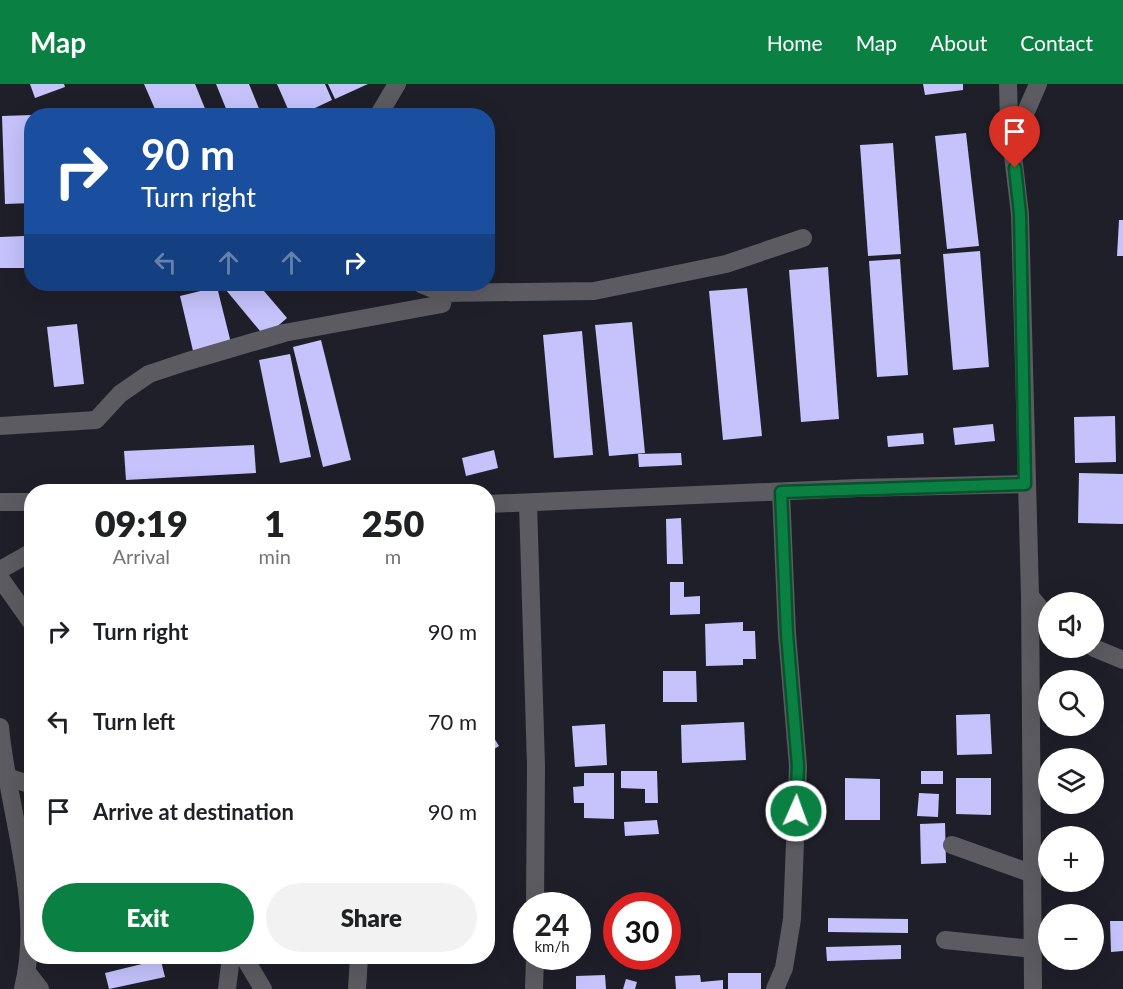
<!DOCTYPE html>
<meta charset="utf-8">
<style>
body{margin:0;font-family:Lato,sans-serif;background:#f2f2f2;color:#202124;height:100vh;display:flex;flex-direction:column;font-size:22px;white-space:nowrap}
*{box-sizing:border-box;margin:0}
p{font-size:20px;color:#757577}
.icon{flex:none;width:33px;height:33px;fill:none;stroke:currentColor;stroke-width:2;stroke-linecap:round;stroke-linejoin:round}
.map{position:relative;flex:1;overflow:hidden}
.panel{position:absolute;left:24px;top:400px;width:471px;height:480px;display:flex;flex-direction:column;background:#fff;border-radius:24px;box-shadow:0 6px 24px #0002}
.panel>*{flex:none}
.top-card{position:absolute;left:24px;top:24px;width:471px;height:183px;border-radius:24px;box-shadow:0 6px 24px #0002;background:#1a4fa0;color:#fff;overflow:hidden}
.fabs{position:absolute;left:1038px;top:508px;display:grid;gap:12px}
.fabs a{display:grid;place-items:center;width:66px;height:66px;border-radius:50%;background:#fff;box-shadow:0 6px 24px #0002;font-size:30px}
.speed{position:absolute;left:513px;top:808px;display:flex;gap:12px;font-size:30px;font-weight:700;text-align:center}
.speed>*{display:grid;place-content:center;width:78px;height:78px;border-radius:50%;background:#fff;box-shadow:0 6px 24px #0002;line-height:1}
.speed small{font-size:15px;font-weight:400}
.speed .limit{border:9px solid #d22;background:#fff;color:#111}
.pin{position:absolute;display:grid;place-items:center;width:51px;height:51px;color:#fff;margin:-62px -26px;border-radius:50% 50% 50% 0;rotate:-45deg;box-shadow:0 0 6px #0007}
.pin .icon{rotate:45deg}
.me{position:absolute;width:66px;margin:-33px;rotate:2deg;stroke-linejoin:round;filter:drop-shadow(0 0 4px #0008)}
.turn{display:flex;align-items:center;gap:21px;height:126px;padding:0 18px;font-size:27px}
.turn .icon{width:78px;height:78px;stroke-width:2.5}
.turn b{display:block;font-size:42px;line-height:51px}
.lanes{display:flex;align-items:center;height:57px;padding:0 18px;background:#0003;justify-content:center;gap:30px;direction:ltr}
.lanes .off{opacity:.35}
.eta{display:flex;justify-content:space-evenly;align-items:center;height:102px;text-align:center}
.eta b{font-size:36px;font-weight:800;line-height:42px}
.primary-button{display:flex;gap:12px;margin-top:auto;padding:12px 18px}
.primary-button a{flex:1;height:69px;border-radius:36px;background:#0b8043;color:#fff;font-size:24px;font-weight:800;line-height:69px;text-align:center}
.primary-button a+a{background:#f2f2f2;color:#202124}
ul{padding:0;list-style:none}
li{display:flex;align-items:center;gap:18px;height:90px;padding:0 18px}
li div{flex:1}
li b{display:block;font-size:22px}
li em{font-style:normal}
header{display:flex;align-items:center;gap:36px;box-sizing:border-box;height:84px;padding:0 30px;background:#0b8043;color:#fff}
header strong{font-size:28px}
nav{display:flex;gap:33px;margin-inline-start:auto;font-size:21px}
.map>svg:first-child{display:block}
.building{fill:#c5c2fc}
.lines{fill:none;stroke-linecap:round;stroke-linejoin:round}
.minor{stroke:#5b5b61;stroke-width:18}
.route-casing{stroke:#07532c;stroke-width:15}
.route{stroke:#0b8043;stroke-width:10}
</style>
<header>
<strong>Map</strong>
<nav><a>Home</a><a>Map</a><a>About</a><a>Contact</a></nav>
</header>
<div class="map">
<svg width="1123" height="905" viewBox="0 0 1123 905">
<rect width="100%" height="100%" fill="#1f1f2a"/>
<!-- building -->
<g class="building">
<polygon points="30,0 64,0 65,3 35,14"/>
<polygon points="144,0 195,0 208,32 158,32"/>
<polygon points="216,0 249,0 262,32 229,32"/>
<polygon points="277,0 325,0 332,16 298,32 291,32"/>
<polygon points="328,0 368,0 335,15"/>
<polygon points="923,0 963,0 963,6 925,11"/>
<polygon points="32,31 32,119 5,120 2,32"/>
<polygon points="966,49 979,162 947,165 935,52"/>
<polygon points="893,59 901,170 868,172 860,61"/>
<polygon points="1119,136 1123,136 1123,172 1117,172"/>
<polygon points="24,152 24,184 0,184 0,153"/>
<polygon points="980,167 989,283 953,286 943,170"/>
<polygon points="900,175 908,291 877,293 869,177"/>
<polygon points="828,183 839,335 801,338 789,186"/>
<polygon points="221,200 258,200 287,234 265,253"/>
<polygon points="217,203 232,263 194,271 180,212"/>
<polygon points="747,204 762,352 723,356 709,207"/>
<polygon points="632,238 645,369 609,372 595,241"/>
<polygon points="77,240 84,300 54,303 47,243"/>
<polygon points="582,247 593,371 554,374 543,251"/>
<polygon points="321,256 351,376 323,383 293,263"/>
<polygon points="290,270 311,373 280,379 259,276"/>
<polygon points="1115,332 1116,378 1075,379 1074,333"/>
<polygon points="993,340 995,357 955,361 953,344"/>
<polygon points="923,349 924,360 888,363 887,352"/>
<polygon points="254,361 256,389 126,396 124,367"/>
<polygon points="494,366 498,384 466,392 462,374"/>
<polygon points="681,369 682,381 639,383 638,370"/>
<polygon points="1079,389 1123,390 1123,440 1078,439"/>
<polygon points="681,434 683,480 667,480 666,435"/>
<polygon points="670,498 684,498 684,513 700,512 700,530 670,531"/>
<polygon points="743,538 743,547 755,547 756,575 743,575 743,581 706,582 705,540"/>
<polygon points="663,587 696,587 697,618 663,618"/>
<polygon points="990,630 992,670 957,671 956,631"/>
<polygon points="744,638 746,676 682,679 681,641"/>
<polygon points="605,640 607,681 575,683 572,642"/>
<polygon points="494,654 499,662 488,669 488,658"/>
<polygon points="621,687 657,687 658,719 645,719 645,705 621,704"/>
<rect x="921" y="687" width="22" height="13"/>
<polygon points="584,689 614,689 614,735 584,734 584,719 574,719 573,703 584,702"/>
<polygon points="845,694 880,695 880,736 845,736"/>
<polygon points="956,694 991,694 991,731 956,730"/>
<polygon points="919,709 939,710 938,733 917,732"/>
<polygon points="657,736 659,750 625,752 624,738"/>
<polygon points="945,739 946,779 921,780 920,740"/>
<polygon points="828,834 908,835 908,849 828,848"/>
<polygon points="1110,837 1123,837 1123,867 1111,868"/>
<polygon points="901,861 901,875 827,877 826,863"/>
<polygon points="140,873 160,873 165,893 109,905 105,889 142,880"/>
<rect x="728" y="889" width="33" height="16"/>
<polygon points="605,891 606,905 576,905 576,892"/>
<polygon points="700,891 701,898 723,896 723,905 676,905 675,892"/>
<polygon points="626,895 637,898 635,905 623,905"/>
</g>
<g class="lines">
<!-- minor -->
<g class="minor">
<polyline points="1008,0 1009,38 1020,130 1030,512 1033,905"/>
<polyline points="378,32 397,0"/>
<polyline points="1009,38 1025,30 1038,0"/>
<polyline points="421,200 444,209"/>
<polyline points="0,342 96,336 120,310 149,290 185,278 284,249 442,220 444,209 594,207 726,180 803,154"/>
<polyline points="0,418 32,418"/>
<polyline points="528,419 536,682 535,822"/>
<polyline points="488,420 858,404 1025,400"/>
<polyline points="0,486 32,468"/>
<polyline points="0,494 32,539"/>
<polyline points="1030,512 1048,534"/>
<polyline points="1094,564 1123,576"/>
<path d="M 0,643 C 8,729 44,819 23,905"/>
<polyline points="7,693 32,701"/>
<polyline points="952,761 1033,790"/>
<polyline points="945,856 1033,865"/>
<polyline points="244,873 263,905"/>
<polyline points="27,888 40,905"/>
<polyline points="227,905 231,873"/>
<polyline points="357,905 359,873"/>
<polyline points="534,905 535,873"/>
<polyline points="775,905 784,884 792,835 798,682 787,550 781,408"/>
</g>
</g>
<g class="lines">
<!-- route casing -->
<g class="route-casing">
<polyline id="route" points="796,727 798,682 787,550 781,408 1025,400 1020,130 1015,84"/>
</g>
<!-- route -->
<use href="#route" class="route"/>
</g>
</svg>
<div class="fabs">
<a><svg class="icon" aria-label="sound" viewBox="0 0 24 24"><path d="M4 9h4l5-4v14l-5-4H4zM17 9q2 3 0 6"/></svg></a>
<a><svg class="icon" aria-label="search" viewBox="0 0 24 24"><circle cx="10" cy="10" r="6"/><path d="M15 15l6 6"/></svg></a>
<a><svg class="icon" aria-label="layers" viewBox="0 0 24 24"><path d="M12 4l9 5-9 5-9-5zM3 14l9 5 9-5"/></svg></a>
<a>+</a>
<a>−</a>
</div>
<div class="speed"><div>24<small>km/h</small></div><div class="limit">30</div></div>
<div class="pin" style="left:1015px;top:84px;background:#d93025"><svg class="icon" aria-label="arrive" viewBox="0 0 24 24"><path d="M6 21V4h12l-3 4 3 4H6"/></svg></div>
<svg class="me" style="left:796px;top:727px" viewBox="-20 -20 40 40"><circle r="17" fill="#0b8043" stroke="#fff" stroke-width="3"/><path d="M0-11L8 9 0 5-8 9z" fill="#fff"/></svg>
<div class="top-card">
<div class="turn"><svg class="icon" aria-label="right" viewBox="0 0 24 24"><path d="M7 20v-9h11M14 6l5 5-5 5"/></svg><div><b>90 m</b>Turn right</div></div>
<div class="lanes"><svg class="icon off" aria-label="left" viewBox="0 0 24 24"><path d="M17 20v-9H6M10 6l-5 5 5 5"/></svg><svg class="icon off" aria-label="ahead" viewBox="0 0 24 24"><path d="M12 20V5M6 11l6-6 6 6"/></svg><svg class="icon off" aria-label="ahead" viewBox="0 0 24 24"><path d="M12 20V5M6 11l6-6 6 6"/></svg><svg class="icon" aria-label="right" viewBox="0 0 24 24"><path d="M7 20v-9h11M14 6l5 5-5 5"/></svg></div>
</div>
<section class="panel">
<div class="eta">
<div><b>09:19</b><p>Arrival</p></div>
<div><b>1</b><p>min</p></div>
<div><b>250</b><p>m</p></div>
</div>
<ul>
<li><svg class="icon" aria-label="right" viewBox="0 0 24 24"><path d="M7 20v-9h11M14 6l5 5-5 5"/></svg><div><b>Turn right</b></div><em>90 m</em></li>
<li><svg class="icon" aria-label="left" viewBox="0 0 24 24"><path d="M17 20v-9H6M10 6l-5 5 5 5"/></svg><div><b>Turn left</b></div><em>70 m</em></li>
<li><svg class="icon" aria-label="arrive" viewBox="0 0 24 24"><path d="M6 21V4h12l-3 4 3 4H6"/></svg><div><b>Arrive at destination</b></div><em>90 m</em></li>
</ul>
<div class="primary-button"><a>Exit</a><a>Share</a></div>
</section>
</div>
